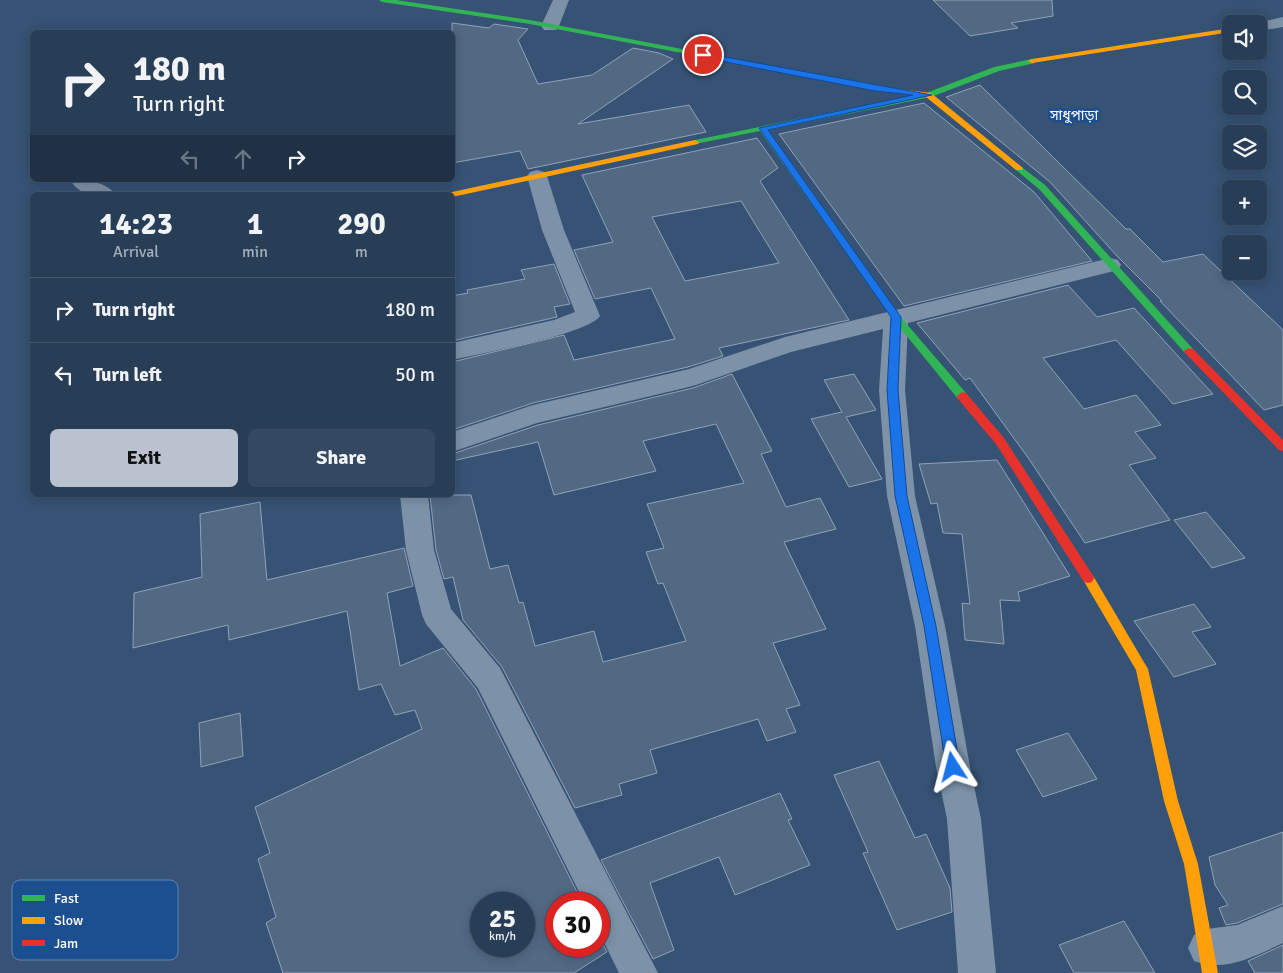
<!DOCTYPE html>
<meta charset="utf-8">
<style>
body{margin:0;font-family:Signika,"Noto Sans Bengali",sans-serif;background:#344961;color:#f1f3f6;height:100vh;display:flex;flex-direction:column;font-size:19px;white-space:nowrap}
*{box-sizing:border-box;margin:0}
p{font-size:16px;color:#a5aeba}
.icon{flex:none;width:28px;height:28px;fill:none;stroke:currentColor;stroke-width:2;stroke-linecap:round;stroke-linejoin:round}
.map{position:relative;flex:1;overflow:hidden}
.side{position:absolute;left:30px;top:192px;width:425px;height:305px;display:flex;flex-direction:column;background:#283e57;border-radius:8px;box-shadow:0 2px 12px #0003,0 0 0 1px #44576d}
.side>*{flex:none}
.top-card{position:absolute;left:30px;top:30px;width:425px;height:152px;border-radius:8px;box-shadow:0 2px 12px #0003,0 0 0 1px #44576d;background:#283e57;color:#f1f3f6;overflow:hidden}
.tools{position:absolute;left:1222px;top:15px;display:grid;gap:10px}
.tools a{display:grid;place-items:center;width:45px;height:45px;border-radius:8px;background:#283e57;box-shadow:0 2px 12px #0003,0 0 0 1px #44576d;font-size:25px}
.speed{position:absolute;left:470px;top:892px;display:flex;gap:10px;font-size:25px;font-weight:700;text-align:center}
.speed>*{display:grid;place-content:center;width:65px;height:65px;border-radius:50%;background:#283e57;box-shadow:0 2px 12px #0003,0 0 0 1px #44576d;line-height:1}
.speed small{font-size:12px;font-weight:400}
.speed .limit{border:8px solid #d22;background:#fff;color:#111}
.pin{position:absolute;display:grid;place-items:center;width:42px;height:42px;color:#fff;margin:-21px;border:2px solid #fff;border-radius:50%;box-shadow:0 1px 5px #0007}
.me{position:absolute;width:55px;margin:-28px;rotate:351deg;stroke-linejoin:round;filter:drop-shadow(0 0 4px #0008)}
.turn{display:flex;align-items:center;gap:18px;height:105px;padding:0 20px;font-size:22px}
.turn .icon{width:65px;height:65px;stroke-width:2.5}
.turn b{display:block;font-size:35px;line-height:42px}
.lanes{display:flex;align-items:center;height:48px;padding:0 20px;background:#0003;justify-content:center;gap:25px;direction:ltr}
.lanes .off{opacity:.35}
.eta{display:flex;justify-content:space-evenly;align-items:center;height:85px;text-align:center}
.eta b{font-size:30px;font-weight:800;line-height:35px}
.cta{display:flex;gap:10px;margin-top:auto;padding:10px 20px}
.cta a{flex:1;height:58px;border-radius:8px;background:#b9c2ce;color:#111;font-size:20px;font-weight:800;line-height:58px;text-align:center}
.cta a+a{background:#344961;color:#f1f3f6}
ul{padding:0;list-style:none}
li{display:flex;align-items:center;gap:15px;height:65px;padding:0 20px;border-top:1px solid #44576d}
li div{flex:1}
li b{display:block;font-size:19px}
li em{font-style:normal}
.map>svg:first-child{display:block}
.building{fill:#526984;stroke:#92a2b6;fill-rule:evenodd}
.lines{fill:none;stroke-linecap:round;stroke-linejoin:round}
.street{fill:#7d92a8;fill-rule:evenodd}
.fast{fill:#30b455;fill-rule:evenodd}
.slow{fill:#ff9f0a;fill-rule:evenodd}
.jam{fill:#e5322d;fill-rule:evenodd}
.route{fill:#1a73e8;stroke:#114b97}
.labels{text-anchor:middle;dominant-baseline:central;stroke-width:5;stroke-linejoin:round;paint-order:stroke}
.far-quarter-label{font-size:14px;fill:#fff;stroke:#1b4f8f}
.key{fill:#1b4f8f;stroke:#5f84b1;stroke-width:1}
.key-label{font-size:14px;fill:#fff}
</style>
<div class="map">
<svg width="1283" height="973" viewBox="0 0 1283 973">
<rect width="100%" height="100%" fill="#365274"/>
<!-- building -->
<g class="building">
<polygon points="933,0 1052,0 1053,16 1011,23 1018,28 970,36"/>
<polygon points="452,23 489,28 494,24 528,29 518,40 538,84 592,75 633,48 659,53 673,59 578,124 689,105 706,132 528,169 520,151 452,163"/>
<polygon points="980,85 1126,229 1130,229 1163,262 1203,254 1283,330 1283,405 1264,410 1160,301 1162,301 1117,256 1050,182 946,97"/>
<polygon points="924,103 1034,192 1092,261 904,306 779,134"/>
<path d="M 757,138 L 778,168 L 760,181 L 849,320 L 719,348 L 723,356 L 688,367 L 533,403 L 452,430 L 452,362 L 564,335 L 574,360 L 675,339 L 651,288 L 595,299 L 574,250 L 613,242 L 582,175 ZM 741,201 L 779,263 L 685,281 L 652,217 Z"/>
<polygon points="554,264 570,304 554,307 557,317 452,341 452,296 468,293 467,290 525,279 521,270"/>
<polygon points="1068,285 1097,317 1134,308 1213,394 1173,404 1116,340 1043,358 1084,409 1136,395 1161,425 1135,432 1156,458 1129,465 1170,520 1085,543 1029,459 970,378 965,380 917,323"/>
<polygon points="732,374 772,451 761,454 786,507 820,498 836,529 784,542 826,629 773,643 800,705 786,709 796,732 767,741 758,719 650,750 657,773 619,784 622,795 575,808 502,667 463,620 453,577 444,579 436,550 430,495 471,495 490,569 508,565 519,603 523,602 535,646 594,631 603,662 686,641 663,583 658,584 646,552 664,548 647,504 744,483 716,424 643,441 656,471 554,495 538,442 452,461 452,454 538,425 693,388"/>
<polygon points="854,374 876,410 846,417 882,479 849,487 811,419 842,412 824,380"/>
<polygon points="997,460 1070,576 1018,592 1020,601 1000,600 1004,644 965,640 962,603 970,604 962,534 943,533 937,503 931,504 919,464"/>
<path d="M 260,502 L 267,580 L 404,548 L 413,586 L 387,593 L 400,666 L 443,648 L 476,689 L 583,904 L 556,904 L 556,946 L 599,946 L 599,936 L 607,952 L 574,973 L 283,973 L 266,923 L 276,917 L 258,859 L 270,853 L 255,807 L 422,729 L 415,710 L 395,715 L 381,684 L 359,690 L 347,611 L 229,640 L 228,625 L 133,648 L 134,593 L 202,577 L 200,514 ZM 481,904 L 524,904 L 524,946 L 481,946 Z"/>
<polygon points="1206,512 1245,558 1212,568 1174,520"/>
<polygon points="1194,604 1211,627 1192,632 1216,664 1174,677 1134,621"/>
<polygon points="240,713 243,756 201,767 199,723"/>
<polygon points="1068,733 1097,779 1043,797 1016,750"/>
<polygon points="879,761 915,838 926,834 950,888 952,912 897,930 863,853 868,852 834,775"/>
<polygon points="780,793 792,819 788,820 810,865 735,895 719,857 650,883 674,950 653,959 601,860"/>
<polygon points="1283,832 1283,904 1237,923 1226,925 1219,908 1228,905 1215,885 1209,857"/>
<polygon points="1124,921 1155,973 1074,973 1059,945"/>
<polygon points="1283,945 1283,973 1255,973 1248,961"/>
</g>
<g class="lines">
<!-- street -->
<g class="street">
<polygon points="553,0 569,0 559,26 556,30 544,30 541,26"/>
<polygon points="1283,17 1283,27 1259,31 1259,24 1252,24"/>
<path d="M 537,170 L 544,172 L 547,176 L 564,230 L 600,316 C 589,334 478,354 452,360 L 452,343 L 554,320 L 575,312 L 542,230 L 527,176 L 530,172 Z"/>
<path d="M 70,180 C 85,180 106,181 116,195 C 96,195 82,198 70,180 Z"/>
<polygon points="1110,258 1118,260 1121,265 1118,270 908,323 905,390 915,496 945,626 970,767 981,819 996,973 958,973 947,819 936,767 915,626 887,496 879,390 883,329 791,352 693,386 537,423 452,452 452,432 533,405 689,369 785,337"/>
<polygon points="400,495 428,495 434,550 451,609 500,668 658,973 619,973 599,932 599,904 585,904 478,688 426,624 422,615 406,550"/>
<path d="M 1283,906 L 1283,943 C 1255,956 1224,973 1194,961 L 1188,948 L 1194,935 L 1207,929 L 1237,925 Z"/>
</g>
<!-- fast -->
<g class="fast">
<polygon points="379,0 396,0 530,20 745,61 749,63 745,65 530,24 382,2"/>
<polygon points="1032,59 1035,59 1035,63 999,71 931,97 768,130 899,315 966,393 967,396 962,400 958,399 893,319 760,131 695,144 691,142 695,140 926,93 994,67"/>
<polygon points="1019,165 1045,185 1193,349 1194,351 1193,353 1185,353 1039,189 1016,170 1015,168"/>
</g>
<!-- slow -->
<g class="slow">
<polygon points="1231,28 1231,32 1032,63 1028,61 1032,59"/>
<polygon points="742,61 875,86 931,93 1023,168 1022,170 1016,170 926,97 875,90 745,65 741,63"/>
<polygon points="695,140 699,142 698,144 452,197 452,195 448,195 452,192"/>
<polygon points="1088,573 1092,574 1148,669 1178,801 1198,864 1218,973 1202,973 1184,864 1164,801 1136,670 1082,578 1084,574"/>
</g>
<!-- jam -->
<g class="jam">
<polygon points="1189,348 1193,349 1283,440 1283,451 1279,450 1185,353 1184,351"/>
<polygon points="962,392 966,393 1004,438 1092,574 1094,578 1092,582 1088,583 1084,582 996,444 958,399 957,396"/>
</g>
</g>
<!-- route -->
<polygon class="route" points="703,53 932,95 768,130 901,317 898,390 907,496 936,626 960,767 958,772 953,773 948,772 946,767 924,626 895,496 887,390 891,317 759,128 913,95 875,91 700,57 700,54"/>
<g class="labels">
<!-- far-quarter labels -->
<g class="far-quarter-label">
<text x="1074" y="115">সাধুপাড়া</text>
</g>
</g>
<!-- legend -->
<rect x="12" y="880" width="166" height="80" rx="8" class="key"/>
<rect x="22" y="895" width="23" height="6" fill="#30b455"/>
<rect x="22" y="917" width="23" height="7" fill="#ff9f0a"/>
<rect x="22" y="940" width="23" height="6" fill="#e5322d"/>
<g class="key-label">
<text x="54" y="903">Fast</text>
<text x="54" y="925">Slow</text>
<text x="54" y="948">Jam</text>
</g>
</svg>
<div class="tools">
<a><svg class="icon" aria-label="sound" viewBox="0 0 24 24"><path d="M4 9h4l5-4v14l-5-4H4zM17 9q2 3 0 6"/></svg></a>
<a><svg class="icon" aria-label="search" viewBox="0 0 24 24"><circle cx="10" cy="10" r="6"/><path d="M15 15l6 6"/></svg></a>
<a><svg class="icon" aria-label="layers" viewBox="0 0 24 24"><path d="M12 4l9 5-9 5-9-5zM3 14l9 5 9-5"/></svg></a>
<a>+</a>
<a>−</a>
</div>
<div class="speed"><div>25<small>km/h</small></div><div class="limit">30</div></div>
<div class="pin" style="left:703px;top:55px;background:#d93025"><svg class="icon" aria-label="arrive" viewBox="0 0 24 24"><path d="M6 21V4h12l-3 4 3 4H6"/></svg></div>
<svg class="me" style="left:953px;top:767px" viewBox="-20 -20 40 40"><path d="M0-17L14 15 0 8-14 15z" fill="#1a73e8" stroke="#fff" stroke-width="4"/></svg>
<div class="top-card">
<div class="turn"><svg class="icon" aria-label="right" viewBox="0 0 24 24"><path d="M7 20v-9h11M14 6l5 5-5 5"/></svg><div><b>180 m</b>Turn right</div></div>
<div class="lanes"><svg class="icon off" aria-label="left" viewBox="0 0 24 24"><path d="M17 20v-9H6M10 6l-5 5 5 5"/></svg><svg class="icon off" aria-label="ahead" viewBox="0 0 24 24"><path d="M12 20V5M6 11l6-6 6 6"/></svg><svg class="icon" aria-label="right" viewBox="0 0 24 24"><path d="M7 20v-9h11M14 6l5 5-5 5"/></svg></div>
</div>
<section class="side">
<div class="eta">
<div><b>14:23</b><p>Arrival</p></div>
<div><b>1</b><p>min</p></div>
<div><b>290</b><p>m</p></div>
</div>
<ul>
<li><svg class="icon" aria-label="right" viewBox="0 0 24 24"><path d="M7 20v-9h11M14 6l5 5-5 5"/></svg><div><b>Turn right</b></div><em>180 m</em></li>
<li><svg class="icon" aria-label="left" viewBox="0 0 24 24"><path d="M17 20v-9H6M10 6l-5 5 5 5"/></svg><div><b>Turn left</b></div><em>50 m</em></li>
</ul>
<div class="cta"><a>Exit</a><a>Share</a></div>
</section>
</div>
